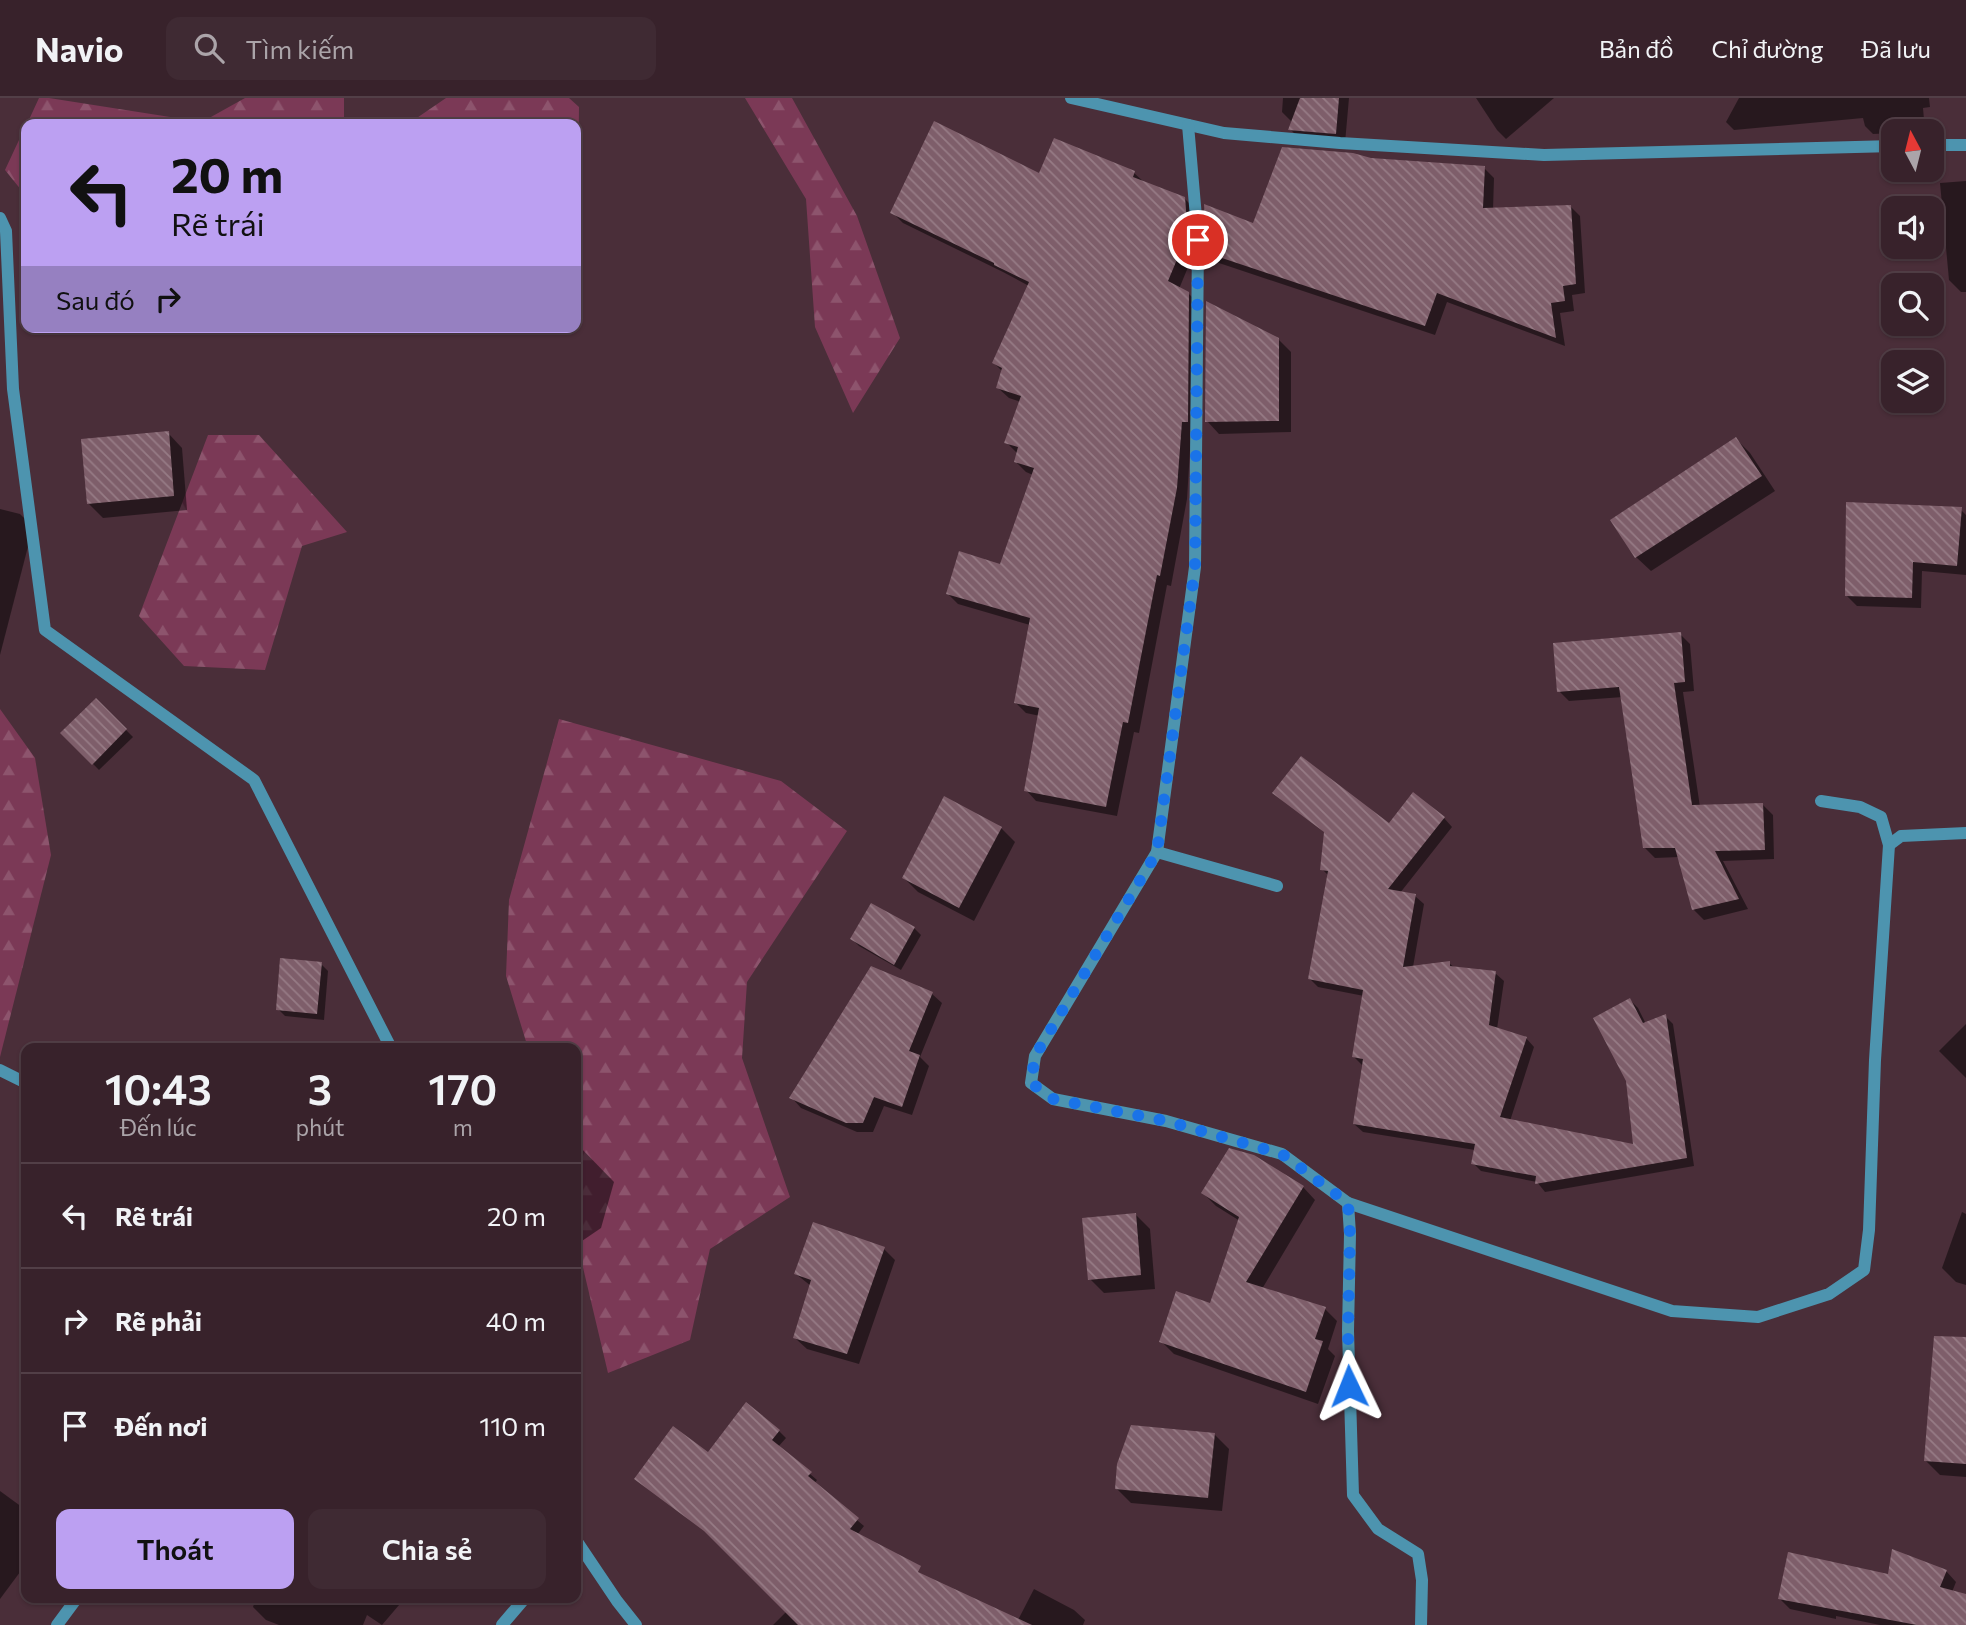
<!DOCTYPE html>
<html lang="vi">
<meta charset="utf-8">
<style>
body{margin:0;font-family:Commissioner,sans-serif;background:#3f2a33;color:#f1f3f6;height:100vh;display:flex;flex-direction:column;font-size:26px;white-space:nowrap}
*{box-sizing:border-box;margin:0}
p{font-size:23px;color:#aba4a9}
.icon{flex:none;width:38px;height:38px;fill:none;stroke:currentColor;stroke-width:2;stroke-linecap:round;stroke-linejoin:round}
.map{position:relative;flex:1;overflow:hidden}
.panel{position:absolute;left:21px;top:945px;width:560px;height:560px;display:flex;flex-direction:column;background:#38222b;border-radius:14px;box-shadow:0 2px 5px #0004,0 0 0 2px #523f47}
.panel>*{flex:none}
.hud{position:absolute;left:21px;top:21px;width:560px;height:214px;border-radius:14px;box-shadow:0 2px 5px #0004,0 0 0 2px #523f47;background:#bca0f2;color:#111;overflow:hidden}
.needle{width:46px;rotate:353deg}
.buttons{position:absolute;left:1881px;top:21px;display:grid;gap:14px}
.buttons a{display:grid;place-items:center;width:63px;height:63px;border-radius:14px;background:#38222b;box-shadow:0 2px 5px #0004,0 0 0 2px #523f47;font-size:35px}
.pin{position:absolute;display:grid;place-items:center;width:60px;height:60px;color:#fff;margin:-30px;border:4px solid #fff;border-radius:50%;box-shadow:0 2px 7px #0007}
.me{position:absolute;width:77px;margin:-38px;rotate:358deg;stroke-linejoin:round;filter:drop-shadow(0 0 5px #0008)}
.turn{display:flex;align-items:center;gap:24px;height:147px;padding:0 35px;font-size:32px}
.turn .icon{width:91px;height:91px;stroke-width:2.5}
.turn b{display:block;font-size:49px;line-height:60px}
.then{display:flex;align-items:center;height:66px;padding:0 35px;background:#0003;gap:14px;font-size:26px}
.eta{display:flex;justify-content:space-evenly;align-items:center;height:119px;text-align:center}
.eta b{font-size:42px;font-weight:600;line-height:49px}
.button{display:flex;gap:14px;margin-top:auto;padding:14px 35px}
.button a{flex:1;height:80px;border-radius:14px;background:#bca0f2;color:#111;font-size:28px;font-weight:600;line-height:80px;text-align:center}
.button a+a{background:#3f2a33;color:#f1f3f6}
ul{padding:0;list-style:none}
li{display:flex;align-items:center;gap:21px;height:105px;padding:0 35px;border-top:2px solid #523f47}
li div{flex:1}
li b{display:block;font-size:26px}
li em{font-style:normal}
header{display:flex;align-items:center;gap:42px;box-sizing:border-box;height:98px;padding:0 35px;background:#38222b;border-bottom:2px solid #523f47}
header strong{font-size:33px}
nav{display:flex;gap:38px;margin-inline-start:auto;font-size:24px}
.search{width:490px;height:63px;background:#3f2a33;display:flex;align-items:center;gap:18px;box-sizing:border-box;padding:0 24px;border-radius:14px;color:#aba4a9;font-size:26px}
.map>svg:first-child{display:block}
.forest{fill:url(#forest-firs)}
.shadow{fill:#0007}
.building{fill:url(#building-back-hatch)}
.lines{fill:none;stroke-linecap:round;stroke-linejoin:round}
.minor{stroke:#4d94af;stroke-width:12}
.route{stroke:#1a73e8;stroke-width:12;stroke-dasharray:0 21.6}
</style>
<header>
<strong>Navio</strong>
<div class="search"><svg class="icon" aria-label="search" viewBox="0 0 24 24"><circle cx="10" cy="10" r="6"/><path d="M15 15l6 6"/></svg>Tìm kiếm</div>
<nav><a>Bản đồ</a><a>Chỉ đường</a><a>Đã lưu</a></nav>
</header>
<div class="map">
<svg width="1966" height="1527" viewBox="0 0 1966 1527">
<defs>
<pattern id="forest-firs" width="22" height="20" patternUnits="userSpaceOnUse" patternTransform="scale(1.75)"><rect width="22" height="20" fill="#7b3956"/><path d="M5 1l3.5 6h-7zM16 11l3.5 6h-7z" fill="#8d546d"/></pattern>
<pattern id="building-back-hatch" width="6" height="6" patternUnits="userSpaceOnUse" patternTransform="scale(1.75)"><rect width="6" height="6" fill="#7e5e6a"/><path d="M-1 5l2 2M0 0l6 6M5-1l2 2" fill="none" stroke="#967b85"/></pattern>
</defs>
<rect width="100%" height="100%" fill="#4a2e39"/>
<!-- forest -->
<g class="forest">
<polygon points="39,0 49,0 202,24 245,0 344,0 344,26 27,26"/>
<polygon points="446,0 569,0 579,9 578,82 576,82 576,26 408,26"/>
<polygon points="745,0 792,0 857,118 900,240 853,315 815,229 806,101"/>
<polygon points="26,27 26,98 5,72"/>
<polygon points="208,337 259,337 347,434 302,448 265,572 184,568 139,518"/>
<polygon points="0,611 35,660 51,757 0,959"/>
<polygon points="559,621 781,683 847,733 747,884 742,960 790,1099 710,1151 690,1242 608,1275 576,1140 576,950 528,950 506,878 509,802"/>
</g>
<!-- shadow -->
<g class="shadow">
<polygon points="1283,0 1349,0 1345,45 1300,41 1290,31 1293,25 1282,14"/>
<polygon points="1476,0 1554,0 1506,41 1497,32"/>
<polygon points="1739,0 1929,0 1930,9 1923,10 1925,33 1894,33 1894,35 1873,36 1865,28 1863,20 1734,32 1726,24"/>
<polygon points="1055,42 1134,75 1145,85 1184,100 1196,112 1193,157 1179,191 1188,195 1199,206 1187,401 1171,488 1167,487 1139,635 1134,634 1117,718 1036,703 1026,692 1040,618 1026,615 1016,605 1030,527 958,506 948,496 1001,468 1033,377 1026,374 1016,364 1018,356 1006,344 1021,304 1009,300 998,290 1003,274 994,265 1029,188 1003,174 903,125 892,114 1040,77"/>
<polygon points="1371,61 1484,70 1494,80 1493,112 1570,108 1580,118 1585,195 1572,197 1574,213 1560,215 1565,248 1447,204 1435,237 1219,165 1208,155"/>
<polygon points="1966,83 1966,194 1961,194 1949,182 1940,85"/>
<polygon points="1278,241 1291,254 1291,334 1219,336 1207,323"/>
<polygon points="168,335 182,350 187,412 103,420 88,405"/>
<polygon points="1736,341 1750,355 1775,393 1651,473 1636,459"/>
<polygon points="0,411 20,416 32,428 32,433 0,557"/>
<polygon points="1960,411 1966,417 1966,477 1922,473 1921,510 1857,508 1847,498"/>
<polygon points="1680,536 1690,546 1694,593 1683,594 1700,709 1763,707 1773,717 1774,761 1723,763 1748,811 1704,822 1694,812 1679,759 1655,760 1645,750 1623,599 1569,603 1559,593"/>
<polygon points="96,602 133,639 99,672 63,635"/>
<polygon points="1444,720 1452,729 1400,795 1415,798 1424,806 1413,869 1449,865 1455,870 1495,875 1504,883 1497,931 1526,940 1534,949 1510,1023 1635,1048 1630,902 1638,910 1646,926 1665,918 1673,926 1694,1068 1545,1094 1537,1084 1481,1073 1473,1065 1475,1052 1363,1034 1354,1026 1362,967 1354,959 1364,898 1318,889 1310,881 1329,778 1322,771 1389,728"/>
<polygon points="1001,730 1015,744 974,823 918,794 904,780"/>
<polygon points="872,807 914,830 921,837 901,872 859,848 852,841"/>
<polygon points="321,866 328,873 324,922 285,918 278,911"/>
<polygon points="932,896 942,905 920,959 929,968 912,1017 884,1008 873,1034 857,1034 801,1010 792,1000"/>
<polygon points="1966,926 1966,980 1939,953"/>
<polygon points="577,1046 614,1084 601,1130 579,1145 576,1143 576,1047"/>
<polygon points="1303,1089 1315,1102 1262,1191 1325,1211 1337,1223 1328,1251 1335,1258 1318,1306 1174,1256 1161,1243 1211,1207 1240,1123 1216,1108 1203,1095"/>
<polygon points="1962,1114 1966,1116 1966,1187 1956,1184 1942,1170"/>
<polygon points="1136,1117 1150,1131 1155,1191 1104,1195 1090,1181"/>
<polygon points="884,1151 895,1162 859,1266 807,1251 795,1240 811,1188 796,1176"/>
<polygon points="1966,1291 1966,1379 1940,1377 1926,1363"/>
<polygon points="779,1333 786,1340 778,1349 810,1376 817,1382 814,1386 864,1428 857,1437 855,1527 773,1527 786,1514 713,1439 636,1381"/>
<polygon points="1214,1336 1229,1351 1222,1413 1131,1405 1116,1390"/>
<polygon points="0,1393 26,1412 26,1466 0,1501"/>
<polygon points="1946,1473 1956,1484 1952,1494 1966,1499 1966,1527 1880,1527 1836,1518 1836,1521 1790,1511 1780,1501 1889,1478"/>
<polygon points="1034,1491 1074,1512 1085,1522 1083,1527 909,1527 1018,1522"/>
<polygon points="256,1500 405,1500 382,1527 367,1517 363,1527 279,1527 266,1522 253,1509"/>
</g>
<!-- building -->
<g class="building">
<polygon points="1300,0 1339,0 1336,36 1288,32"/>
<polygon points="934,23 1039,75 1054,40 1135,73 1133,79 1185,99 1189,150 1183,147 1168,183 1189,194 1188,324 1182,324 1177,390 1160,478 1157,477 1128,625 1123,624 1106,709 1024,693 1039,610 1014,605 1030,520 946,496 959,453 1000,466 1034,370 1014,364 1018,349 1004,345 1021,298 996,290 1002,270 992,265 1029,184 994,167 994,165 890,115"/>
<polygon points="1282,49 1353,55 1371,60 1485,68 1483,110 1571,107 1576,186 1563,188 1565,203 1551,205 1556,240 1437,195 1425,228 1207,155 1204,106 1253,125"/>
<polygon points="1206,203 1279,240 1279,323 1205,324"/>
<polygon points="169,333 174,398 87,406 81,341"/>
<polygon points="1736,339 1762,378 1635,460 1610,422"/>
<polygon points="1846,404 1962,409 1957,468 1913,464 1912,500 1845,498"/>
<polygon points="1681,534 1685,584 1674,585 1692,707 1763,705 1765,752 1715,753 1739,801 1692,812 1675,750 1643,750 1619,589 1557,594 1553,545"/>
<polygon points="96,600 127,631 92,667 60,635"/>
<polygon points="1301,658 1389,725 1413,694 1445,719 1388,791 1416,796 1403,869 1450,863 1450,868 1496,873 1489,927 1527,939 1500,1019 1633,1046 1626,983 1593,920 1630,900 1643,925 1666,916 1687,1060 1535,1086 1536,1078 1471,1066 1475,1046 1353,1026 1363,961 1352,959 1363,892 1308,881 1328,773 1320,772 1324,734 1272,695"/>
<polygon points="944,698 1002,729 959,810 902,780"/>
<polygon points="871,805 915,829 894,867 850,841"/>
<polygon points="280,860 322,864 317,916 276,912"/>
<polygon points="871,868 933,894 909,953 920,957 902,1009 874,999 863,1025 846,1025 789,1000"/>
<polygon points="1229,1050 1254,1057 1304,1088 1246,1184 1326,1209 1315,1241 1323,1243 1306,1294 1159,1244 1176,1193 1210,1205 1239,1119 1201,1095"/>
<polygon points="1136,1115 1141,1177 1088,1182 1082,1120"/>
<polygon points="813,1124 885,1149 847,1256 793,1240 811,1182 794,1176"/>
<polygon points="1934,1238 1966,1239 1966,1366 1924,1363"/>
<polygon points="746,1304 780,1332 772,1342 812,1374 808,1378 859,1420 850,1431 921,1468 918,1474 1032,1527 798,1527 704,1433 634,1381 673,1328 708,1354"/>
<polygon points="1131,1327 1215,1335 1208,1400 1115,1391 1117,1366"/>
<polygon points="1892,1451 1947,1472 1940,1489 1966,1496 1966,1527 1917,1527 1778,1501 1788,1454 1888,1476"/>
</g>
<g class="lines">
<!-- minor -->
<g class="minor">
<polyline points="1071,0 1224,35 1340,45 1544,57 1894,48"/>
<polyline points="1188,27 1198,142 1195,469 1157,754 1035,958 1031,985 1053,1001 1166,1023 1282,1056 1348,1105 1672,1213 1758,1219 1829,1196 1864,1172 1869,1132 1875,962 1889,747 1881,719 1860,709 1821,703"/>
<polyline points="1932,47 1966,47"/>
<polyline points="0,120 6,133 13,291 45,532 254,682 391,950"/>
<polyline points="1889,747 1901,738 1966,735"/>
<polyline points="1157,754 1277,788"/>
<polyline points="0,972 26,985"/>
<polyline points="1348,1105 1350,1136 1348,1233 1353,1397 1378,1431 1418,1456 1422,1482 1421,1527"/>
<polyline points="576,1442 617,1503 636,1527"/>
<polyline points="57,1527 77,1500"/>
<polyline points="502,1527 525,1500"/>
</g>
</g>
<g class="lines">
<!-- route -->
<polyline class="route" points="1198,142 1195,469 1157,754 1035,958 1031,985 1053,1001 1166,1023 1282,1056 1348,1105 1350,1136 1348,1233 1349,1288"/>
</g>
</svg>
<div class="buttons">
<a><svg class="needle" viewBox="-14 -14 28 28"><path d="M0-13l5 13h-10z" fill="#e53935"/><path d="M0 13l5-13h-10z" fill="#aba4a9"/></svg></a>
<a><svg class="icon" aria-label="sound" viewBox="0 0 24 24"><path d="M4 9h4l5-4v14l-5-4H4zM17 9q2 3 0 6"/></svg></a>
<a><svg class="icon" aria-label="search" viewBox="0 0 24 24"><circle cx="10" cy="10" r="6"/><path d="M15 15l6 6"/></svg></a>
<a><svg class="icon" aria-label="layers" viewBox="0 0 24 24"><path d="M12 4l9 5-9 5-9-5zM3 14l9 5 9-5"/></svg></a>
</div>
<div class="pin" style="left:1198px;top:142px;background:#d93025"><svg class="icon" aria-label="arrive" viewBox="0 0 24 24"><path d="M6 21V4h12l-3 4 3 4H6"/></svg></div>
<svg class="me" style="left:1349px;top:1288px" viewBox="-20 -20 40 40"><path d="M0-17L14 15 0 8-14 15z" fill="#1a73e8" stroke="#fff" stroke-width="4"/></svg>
<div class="hud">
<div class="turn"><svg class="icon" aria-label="left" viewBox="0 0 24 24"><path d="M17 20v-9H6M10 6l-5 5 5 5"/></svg><div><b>20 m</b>Rẽ trái</div></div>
<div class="then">Sau đó<svg class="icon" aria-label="right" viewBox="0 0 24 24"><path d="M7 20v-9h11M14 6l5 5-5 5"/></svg></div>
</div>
<section class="panel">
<div class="eta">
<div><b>10:43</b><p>Đến lúc</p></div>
<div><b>3</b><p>phút</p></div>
<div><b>170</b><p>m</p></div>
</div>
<ul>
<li><svg class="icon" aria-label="left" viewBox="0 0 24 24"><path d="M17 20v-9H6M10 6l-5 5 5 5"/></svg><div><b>Rẽ trái</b></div><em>20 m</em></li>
<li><svg class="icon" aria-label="right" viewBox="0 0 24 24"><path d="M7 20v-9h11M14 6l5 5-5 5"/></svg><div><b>Rẽ phải</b></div><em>40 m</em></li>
<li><svg class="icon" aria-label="arrive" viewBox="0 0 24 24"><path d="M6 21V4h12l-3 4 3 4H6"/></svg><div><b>Đến nơi</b></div><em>110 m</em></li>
</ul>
<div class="button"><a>Thoát</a><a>Chia sẻ</a></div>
</section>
</div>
